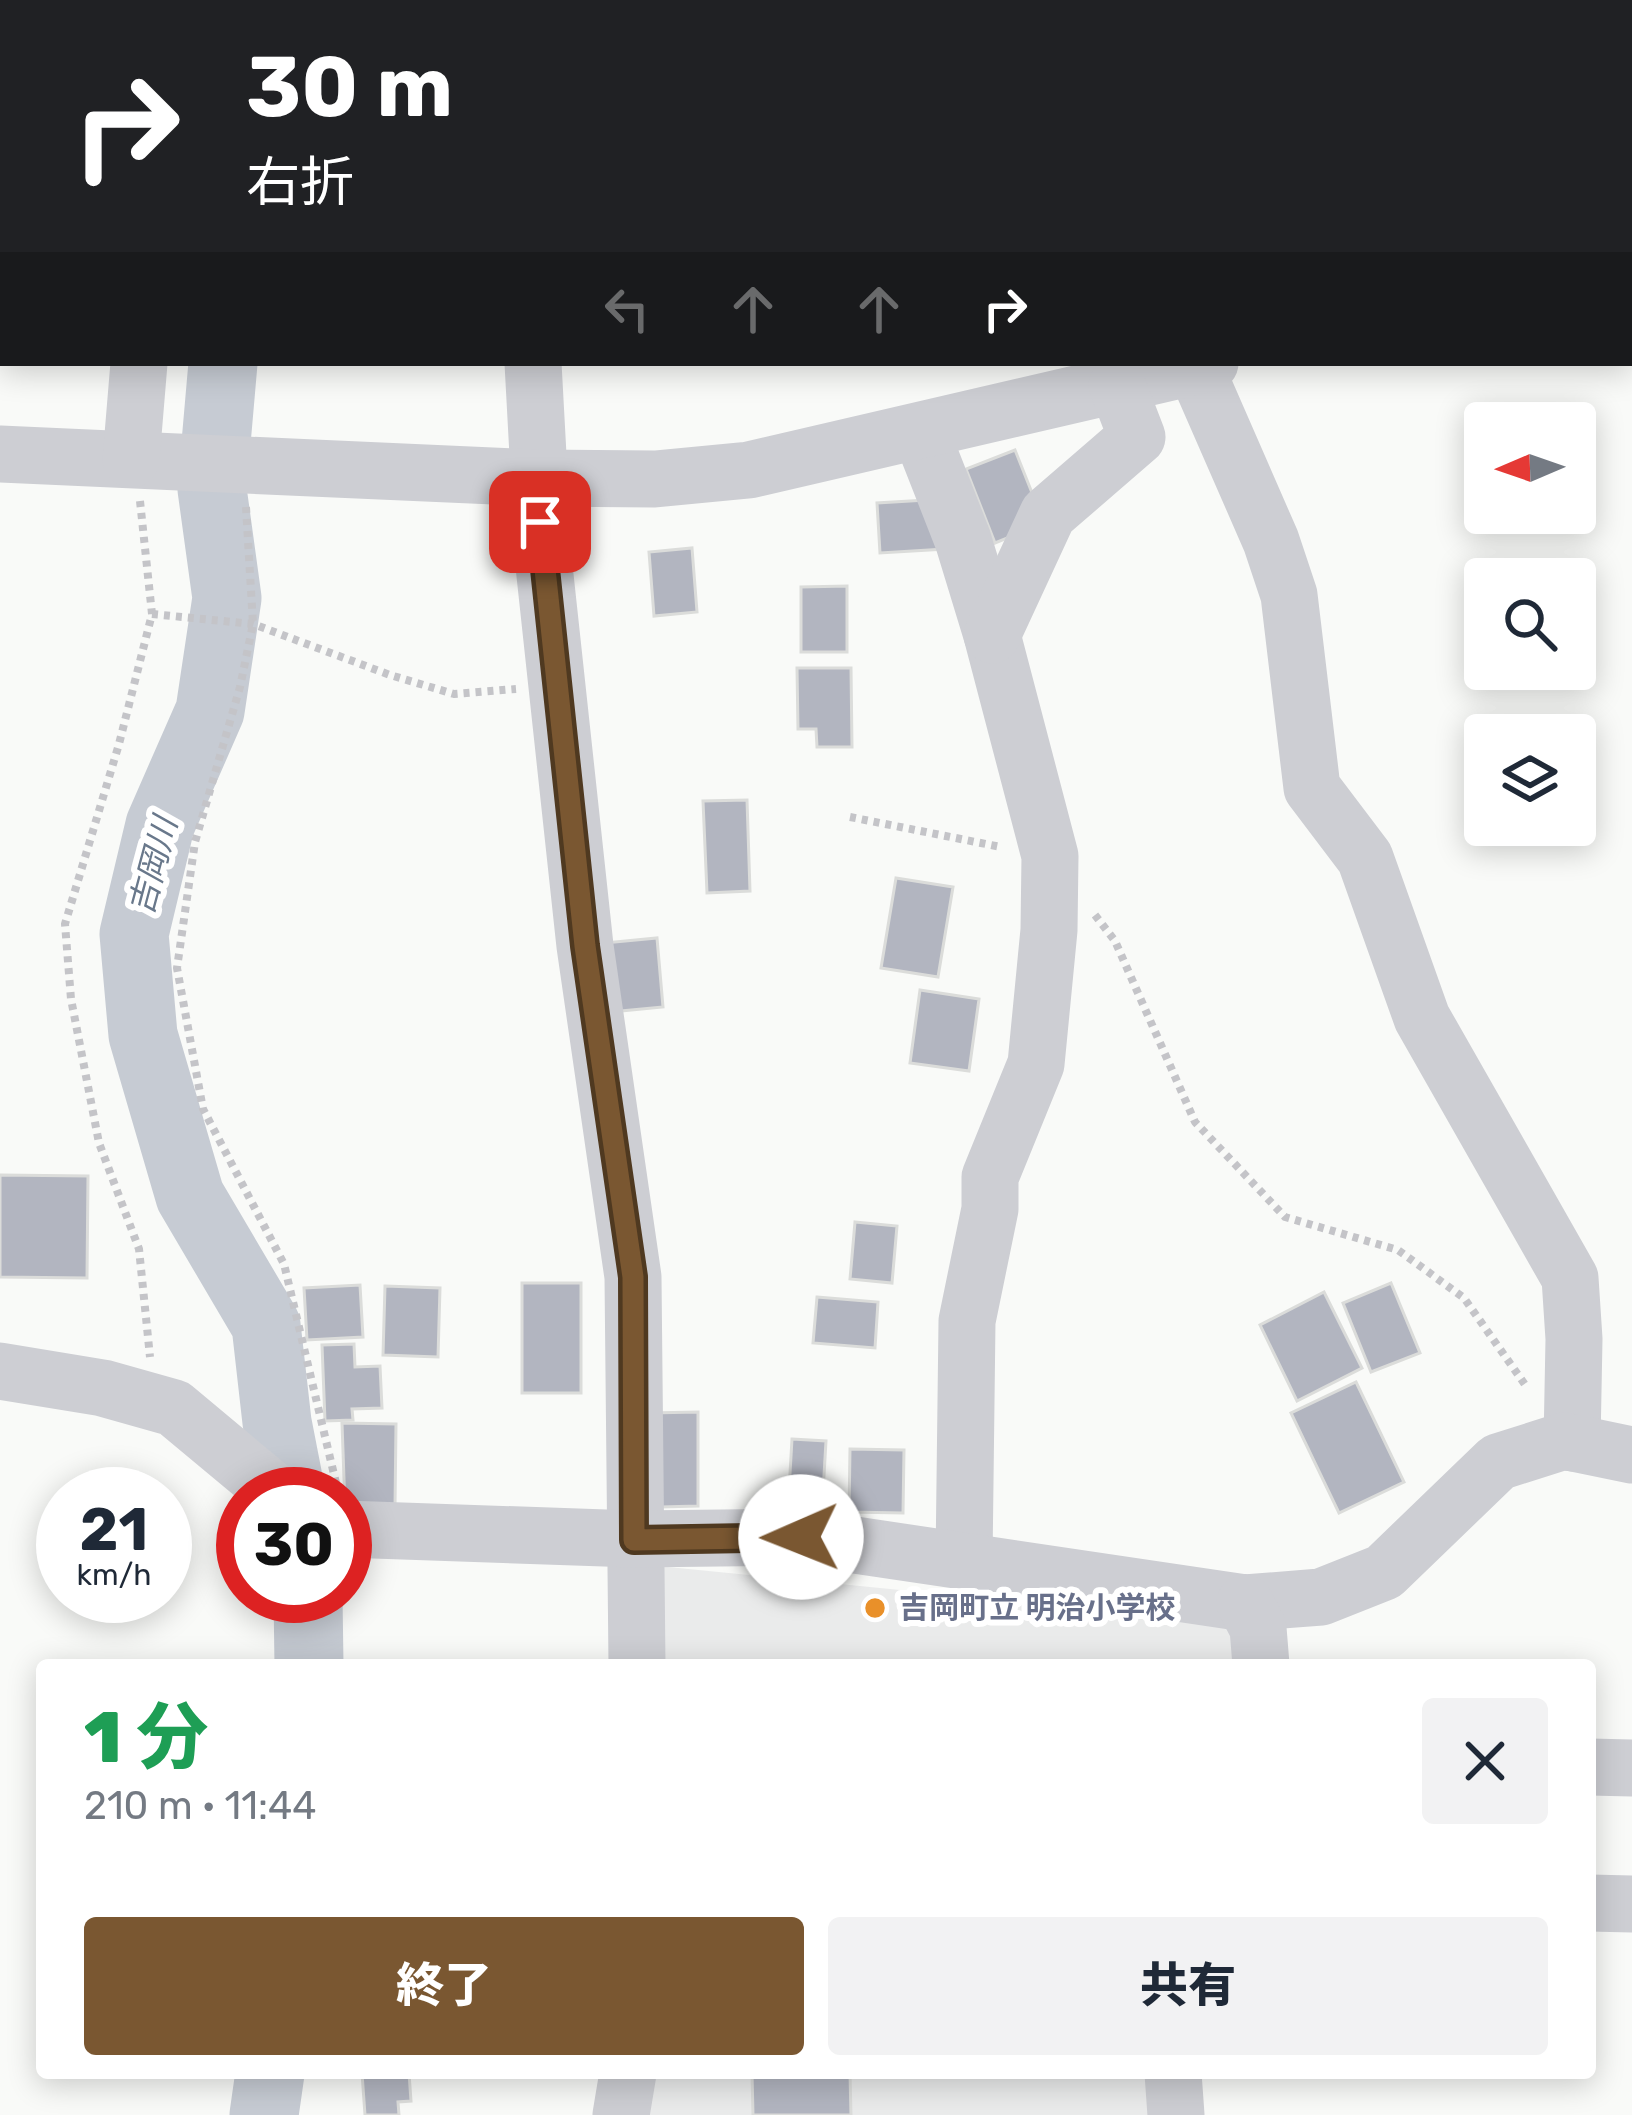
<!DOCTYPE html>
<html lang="ja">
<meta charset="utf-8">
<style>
body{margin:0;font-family:Rubik,"Noto Sans JP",sans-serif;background:#f2f2f3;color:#1f2937;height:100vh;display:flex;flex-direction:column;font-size:45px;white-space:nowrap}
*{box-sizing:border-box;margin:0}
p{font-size:39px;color:#747a83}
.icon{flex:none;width:66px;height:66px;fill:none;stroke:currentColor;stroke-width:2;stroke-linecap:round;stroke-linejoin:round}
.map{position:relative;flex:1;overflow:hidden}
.drawer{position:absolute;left:36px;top:1659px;width:1560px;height:420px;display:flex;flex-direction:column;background:#fff;border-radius:12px;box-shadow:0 6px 30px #0003}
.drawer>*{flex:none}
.hud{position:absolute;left:0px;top:0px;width:1632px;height:366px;box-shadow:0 6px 30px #0003;background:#202124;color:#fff;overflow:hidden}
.needle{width:78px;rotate:268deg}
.buttons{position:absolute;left:1464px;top:402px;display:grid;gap:24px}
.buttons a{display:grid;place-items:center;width:132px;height:132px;border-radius:12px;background:#fff;box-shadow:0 6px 30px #0003;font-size:60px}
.speed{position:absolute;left:36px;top:1467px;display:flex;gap:24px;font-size:60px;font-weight:700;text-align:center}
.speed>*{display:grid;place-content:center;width:156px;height:156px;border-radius:50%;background:#fff;box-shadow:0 6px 30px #0003;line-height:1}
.speed small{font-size:30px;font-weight:400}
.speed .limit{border:18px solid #d22;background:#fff;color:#111}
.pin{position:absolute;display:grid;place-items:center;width:102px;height:102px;color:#fff;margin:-51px;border-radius:24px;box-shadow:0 6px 18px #0006}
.me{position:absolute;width:132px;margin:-66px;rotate:269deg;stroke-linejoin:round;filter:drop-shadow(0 0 9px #0008)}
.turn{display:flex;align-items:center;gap:42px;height:252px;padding:0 48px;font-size:54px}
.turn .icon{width:156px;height:156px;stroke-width:2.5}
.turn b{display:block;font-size:84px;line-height:102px}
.lanes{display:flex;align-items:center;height:114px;padding:0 48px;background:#0003;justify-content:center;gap:60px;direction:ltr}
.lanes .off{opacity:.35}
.round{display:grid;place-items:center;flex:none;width:126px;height:126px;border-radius:12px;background:#f2f2f3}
.headline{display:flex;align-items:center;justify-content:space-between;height:204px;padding:0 48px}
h1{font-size:72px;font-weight:800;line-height:90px;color:#1e9e55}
.primary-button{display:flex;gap:24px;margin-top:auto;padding:24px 48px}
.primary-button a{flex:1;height:138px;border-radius:12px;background:#7a5731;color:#fff;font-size:48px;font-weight:800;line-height:138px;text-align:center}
.primary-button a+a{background:#f2f2f3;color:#1f2937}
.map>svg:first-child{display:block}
.built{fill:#eaebeb}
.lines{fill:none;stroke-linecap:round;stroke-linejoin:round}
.river{stroke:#c6cbd3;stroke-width:69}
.building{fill:#b2b5c0;stroke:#dbdcda;stroke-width:3}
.path{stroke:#c4c4c8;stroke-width:8;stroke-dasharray:6 6;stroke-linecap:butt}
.minor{stroke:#cdced3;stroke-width:57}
.route-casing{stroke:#4f3920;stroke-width:30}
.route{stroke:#7a5731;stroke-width:21}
.poi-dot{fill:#e99029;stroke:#fff;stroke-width:4.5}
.labels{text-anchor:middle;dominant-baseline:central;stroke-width:12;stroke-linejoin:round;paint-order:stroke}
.poi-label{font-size:30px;font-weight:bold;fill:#68708a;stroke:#fff;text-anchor:start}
.water-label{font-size:33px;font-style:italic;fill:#69788b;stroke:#fff}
</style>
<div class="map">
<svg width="1632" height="2115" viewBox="0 0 1632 2115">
<rect width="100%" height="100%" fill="#f9faf8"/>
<!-- built -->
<g class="built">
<polygon points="658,1566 1232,1623 1236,1665 661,1665"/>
<polygon points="649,2073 1152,2073 1154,2115 642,2115"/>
</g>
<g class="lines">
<!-- river -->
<g class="river">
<polyline points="284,0 286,3"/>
<polyline points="223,363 212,489 227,598 210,711 160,825 134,934 143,1035 190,1196 266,1325 277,1422 291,1494"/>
<polyline points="308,1596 309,1665"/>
<polyline points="264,2115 270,2073"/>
</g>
</g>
<!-- building -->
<g class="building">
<polygon points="1015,450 1044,523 995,543 966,469"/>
<polygon points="943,499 945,549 880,553 877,503"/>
<polygon points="692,548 697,612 654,616 649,552"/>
<polygon points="847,586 847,652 801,652 801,587"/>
<polygon points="797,668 851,668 852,747 817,747 816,729 798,729"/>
<polygon points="747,800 750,891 707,893 703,801"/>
<polygon points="896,878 953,887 938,977 881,968"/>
<polygon points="657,938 663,1007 610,1012 604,943"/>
<polygon points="920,990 979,999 969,1071 910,1063"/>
<polygon points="0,1175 88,1176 87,1278 0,1277"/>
<polygon points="855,1222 897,1226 892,1283 850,1279"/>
<rect x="522" y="1283" width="59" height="110"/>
<polygon points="1391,1283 1420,1353 1371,1372 1343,1303"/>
<polygon points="360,1285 363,1337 307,1340 304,1288"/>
<polygon points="385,1286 440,1288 438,1357 383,1355"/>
<polygon points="1324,1292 1362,1368 1297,1401 1260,1325"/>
<polygon points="817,1297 878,1302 875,1348 813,1343"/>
<polygon points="354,1344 355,1367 380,1366 382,1408 352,1409 353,1420 325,1421 322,1345"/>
<polygon points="1356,1382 1404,1482 1339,1513 1291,1413"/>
<polygon points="698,1412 698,1506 660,1507 649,1413"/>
<polygon points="342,1423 396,1424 395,1507 345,1507"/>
<polygon points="792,1439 826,1441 822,1510 788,1508"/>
<polygon points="850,1449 904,1450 903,1513 849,1512"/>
<polygon points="362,2073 409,2073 411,2101 398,2102 399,2115 365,2115"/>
<polygon points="752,2073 850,2073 851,2115 753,2115"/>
</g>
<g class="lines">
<!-- path -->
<g class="path">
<polyline points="221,0 222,3"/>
<polyline points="140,501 152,614 119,744 65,924 71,999 99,1143 139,1249 150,1357"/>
<polyline points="246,507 253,624 240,687 195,842 177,968 203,1109 284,1264 337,1487"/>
<polyline points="152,614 253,624 390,675 454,694 516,689"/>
<polyline points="850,817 1001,847"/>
<polyline points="1095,915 1115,941 1195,1122 1285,1217 1398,1250 1464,1298 1526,1386"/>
</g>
<!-- minor -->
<g class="minor">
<polyline points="459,0 464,3"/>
<polyline points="519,0 520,3"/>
<polyline points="987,0 987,3"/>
<polyline points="0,223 3,224"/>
<polyline points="1629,278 1632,278"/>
<polyline points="533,363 544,566 585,946 633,1277 637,1665"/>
<polyline points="1195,367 1271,541 1289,595 1312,788 1365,858 1422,1018 1570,1278 1574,1339 1572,1443"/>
<polyline points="921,433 963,540 992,635 1050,856 1049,930 1036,1064 990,1177 990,1209 967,1321 964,1562"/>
<polyline points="0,454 537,478 655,479 749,470 1210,363"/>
<polyline points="131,459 139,363"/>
<polyline points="992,635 1048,514 1137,437 1117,385"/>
<polyline points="0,1371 103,1388 174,1408 277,1494"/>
<polyline points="345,1529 634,1539 801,1537 1245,1603 1321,1597 1384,1572 1498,1462 1564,1441 1632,1455"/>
<polyline points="1245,1603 1258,1628 1261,1665"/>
<polyline points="1590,1767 1632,1768"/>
<polyline points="1590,1903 1632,1904"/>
<polyline points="1173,2073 1176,2115"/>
<polyline points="621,2115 628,2073"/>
</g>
</g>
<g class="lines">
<!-- route casing -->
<g class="route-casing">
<polyline id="route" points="540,522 585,946 633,1277 634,1540 801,1537"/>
</g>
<!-- route -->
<use href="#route" class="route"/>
</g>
<!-- markers -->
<circle class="poi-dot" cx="875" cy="1608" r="12"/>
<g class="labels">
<!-- poi labels -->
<g class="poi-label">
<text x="899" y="1608">吉岡町立 明治小学校</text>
</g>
<!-- water labels -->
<g class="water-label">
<text transform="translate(153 866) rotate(-75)">吉岡川</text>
</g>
</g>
</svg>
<div class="buttons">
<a><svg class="needle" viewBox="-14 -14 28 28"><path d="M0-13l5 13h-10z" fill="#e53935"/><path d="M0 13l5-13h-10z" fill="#747a83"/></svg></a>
<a><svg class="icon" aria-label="search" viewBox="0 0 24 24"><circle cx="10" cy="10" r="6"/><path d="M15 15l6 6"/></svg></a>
<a><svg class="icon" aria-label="layers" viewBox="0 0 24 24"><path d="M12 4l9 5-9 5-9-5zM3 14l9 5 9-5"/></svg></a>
</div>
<div class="speed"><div>21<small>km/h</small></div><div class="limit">30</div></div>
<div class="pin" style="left:540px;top:522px;background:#d93025"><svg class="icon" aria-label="arrive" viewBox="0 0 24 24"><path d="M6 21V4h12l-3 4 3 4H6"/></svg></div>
<svg class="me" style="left:801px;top:1537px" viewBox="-20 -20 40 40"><circle r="19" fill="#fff"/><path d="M0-13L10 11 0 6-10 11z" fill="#7a5731"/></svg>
<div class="hud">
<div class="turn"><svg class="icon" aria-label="right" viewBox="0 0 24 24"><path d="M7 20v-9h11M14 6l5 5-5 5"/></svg><div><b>30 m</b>右折</div></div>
<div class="lanes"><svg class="icon off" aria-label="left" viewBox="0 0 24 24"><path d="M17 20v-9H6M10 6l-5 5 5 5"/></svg><svg class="icon off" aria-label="ahead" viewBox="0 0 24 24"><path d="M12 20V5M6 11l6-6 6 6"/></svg><svg class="icon off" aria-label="ahead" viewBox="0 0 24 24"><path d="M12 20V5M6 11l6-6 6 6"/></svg><svg class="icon" aria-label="right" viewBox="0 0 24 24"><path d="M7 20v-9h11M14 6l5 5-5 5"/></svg></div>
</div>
<section class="drawer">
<div class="headline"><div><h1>1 分</h1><p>210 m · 11:44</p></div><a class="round"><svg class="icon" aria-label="close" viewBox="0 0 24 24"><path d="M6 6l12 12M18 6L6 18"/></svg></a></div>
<div class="primary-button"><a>終了</a><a>共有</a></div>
</section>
</div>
